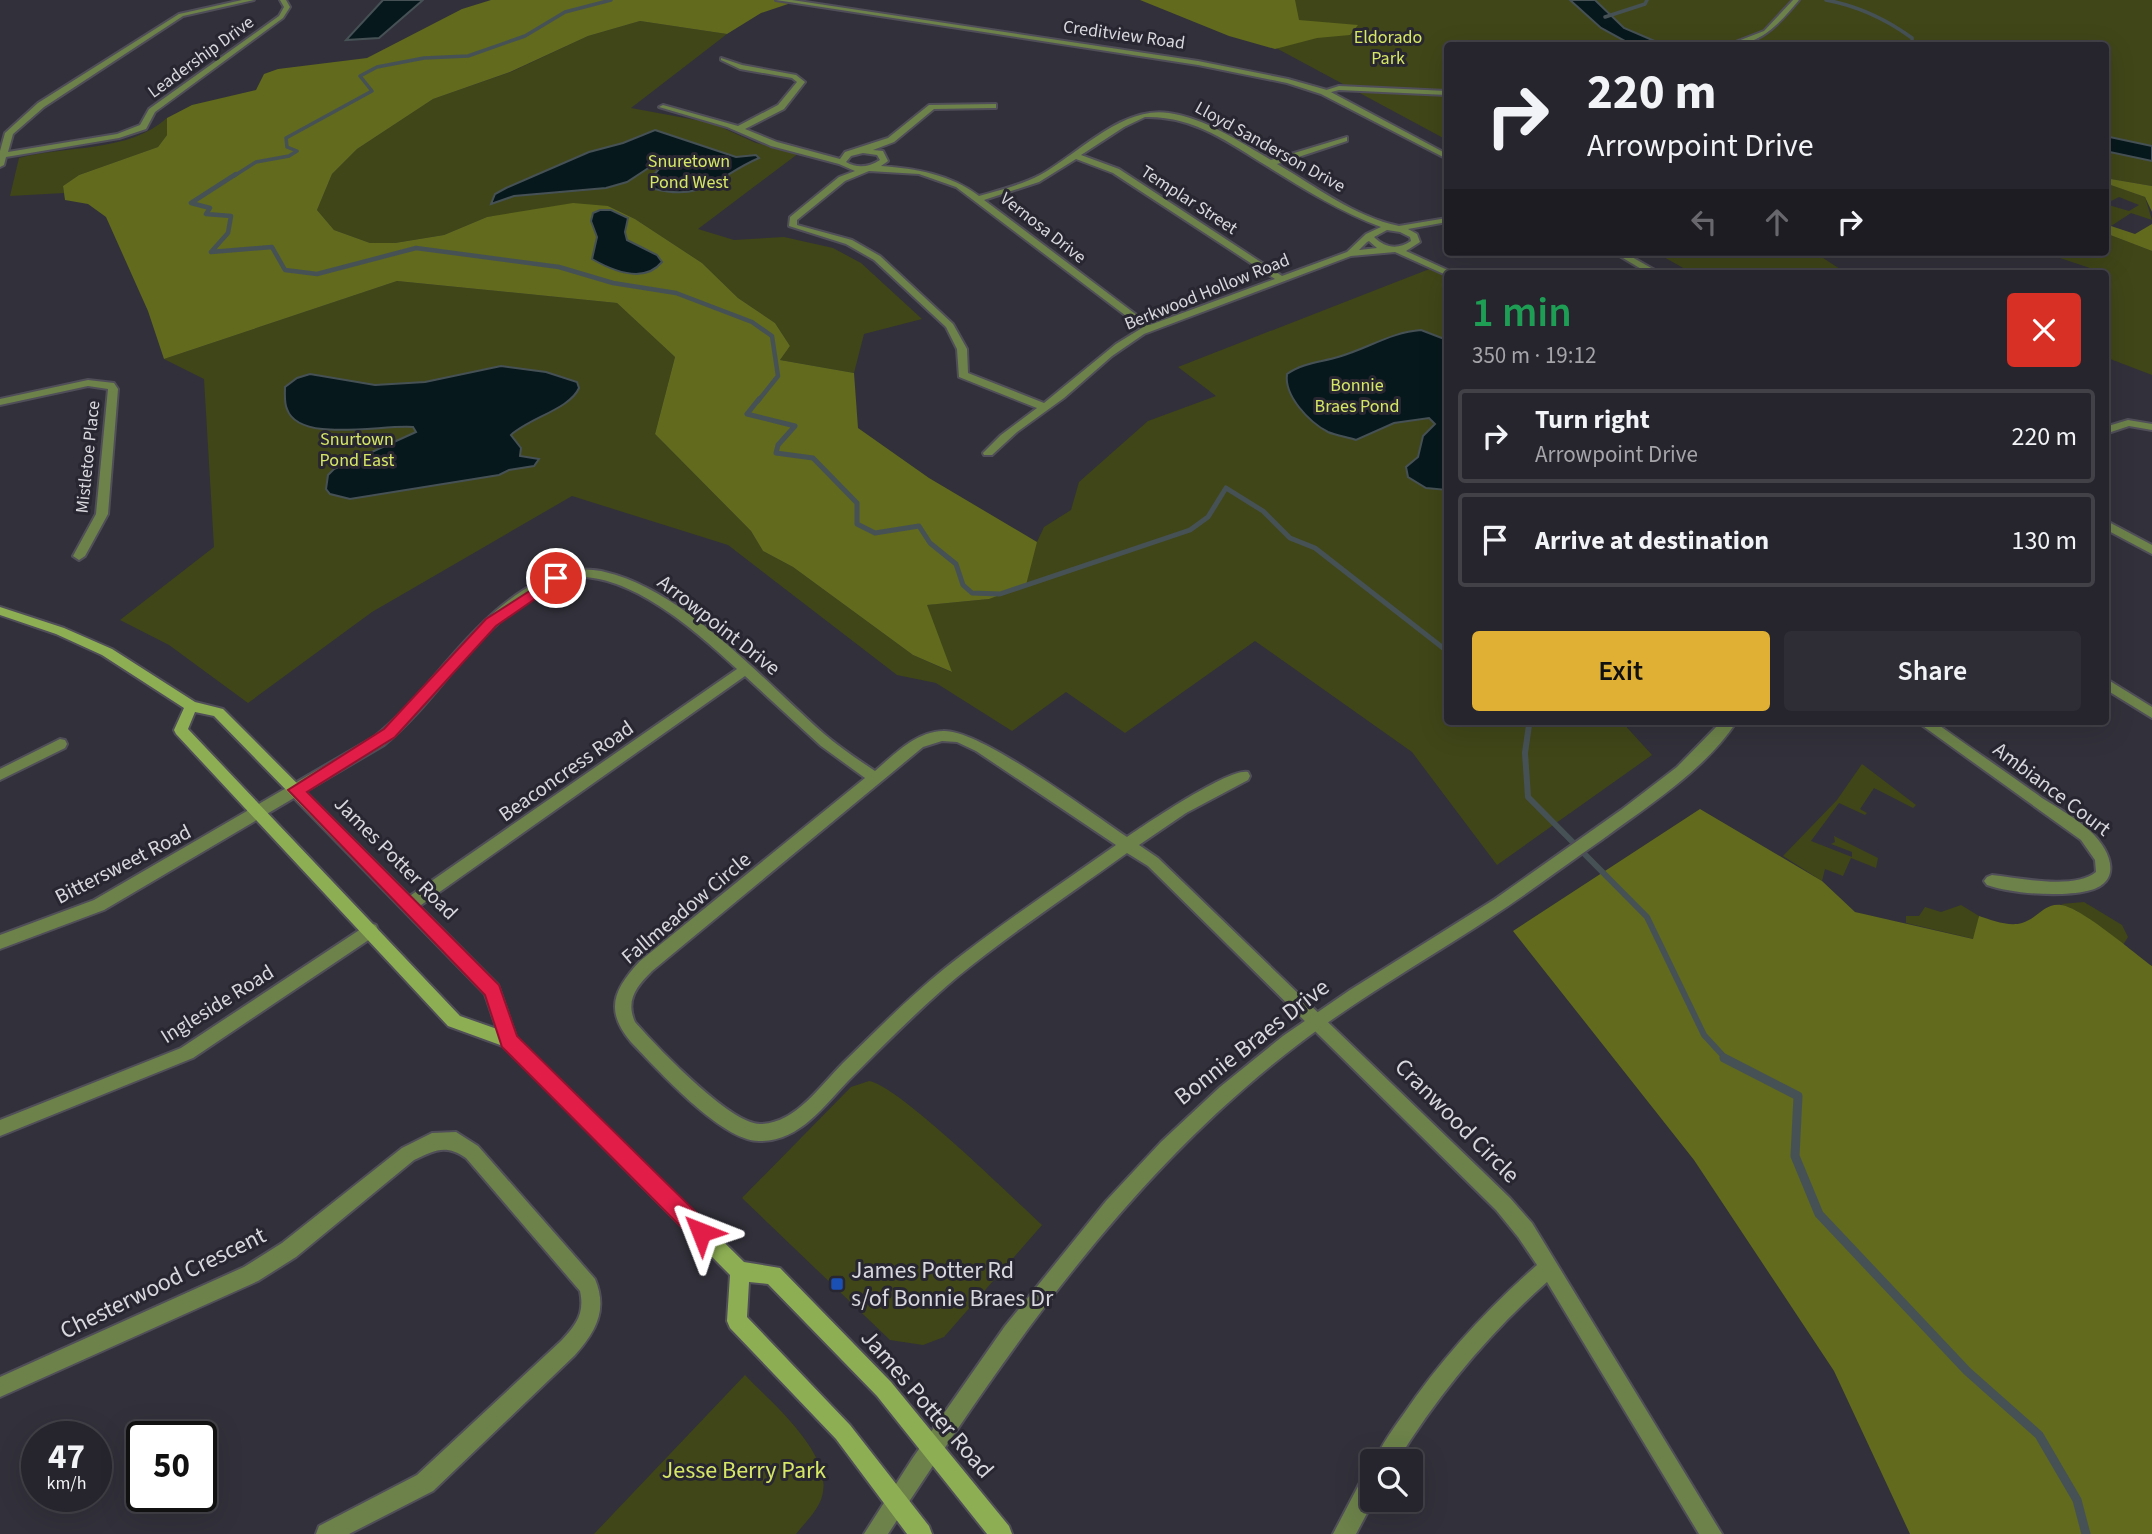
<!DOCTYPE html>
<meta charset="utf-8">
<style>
body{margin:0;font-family:"Source Sans 3",sans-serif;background:#2e2c34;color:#f1f3f6;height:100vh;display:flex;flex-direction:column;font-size:26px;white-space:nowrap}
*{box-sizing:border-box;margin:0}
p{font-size:23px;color:#a4a4a9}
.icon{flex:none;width:38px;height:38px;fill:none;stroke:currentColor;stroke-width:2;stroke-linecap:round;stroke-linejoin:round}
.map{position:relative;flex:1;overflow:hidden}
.side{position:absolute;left:1444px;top:270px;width:665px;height:455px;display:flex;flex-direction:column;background:#26242c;border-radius:7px;box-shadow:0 7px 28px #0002,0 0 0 2px #424148}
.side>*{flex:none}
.top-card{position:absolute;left:1444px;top:42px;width:665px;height:214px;border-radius:7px;box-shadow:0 7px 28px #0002,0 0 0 2px #424148;background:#26242c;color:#f1f3f6;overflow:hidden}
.tools{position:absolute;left:1360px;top:1449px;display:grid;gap:14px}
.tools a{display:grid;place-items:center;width:63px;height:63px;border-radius:7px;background:#26242c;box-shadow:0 7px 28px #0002,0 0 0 2px #424148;font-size:35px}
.speed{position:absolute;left:21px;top:1421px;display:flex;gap:14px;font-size:35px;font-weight:700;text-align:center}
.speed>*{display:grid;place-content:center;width:91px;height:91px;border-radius:50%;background:#26242c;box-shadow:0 7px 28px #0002,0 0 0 2px #424148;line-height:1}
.speed small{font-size:18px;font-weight:400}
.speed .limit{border:4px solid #111;border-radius:10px;background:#fff;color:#111}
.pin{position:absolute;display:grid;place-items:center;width:60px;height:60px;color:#fff;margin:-30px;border:4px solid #fff;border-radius:50%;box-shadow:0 2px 7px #0007}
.me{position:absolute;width:77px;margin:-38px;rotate:315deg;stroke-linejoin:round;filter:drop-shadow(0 0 5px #0008)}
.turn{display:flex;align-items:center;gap:24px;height:147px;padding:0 28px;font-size:32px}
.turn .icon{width:91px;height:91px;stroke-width:2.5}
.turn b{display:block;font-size:49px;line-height:60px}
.lanes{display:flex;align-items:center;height:66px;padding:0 28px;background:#0003;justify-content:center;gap:35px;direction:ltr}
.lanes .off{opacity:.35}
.round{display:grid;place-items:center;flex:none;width:74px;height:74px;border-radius:7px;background:#2e2c34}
.summary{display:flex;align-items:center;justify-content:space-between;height:119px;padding:0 28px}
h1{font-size:42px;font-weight:600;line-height:52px;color:#1e9e55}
.button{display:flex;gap:14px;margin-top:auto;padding:14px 28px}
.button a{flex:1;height:80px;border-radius:7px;background:#dfb034;color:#111;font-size:28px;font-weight:600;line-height:80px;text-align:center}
.button a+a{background:#2e2c34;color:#f1f3f6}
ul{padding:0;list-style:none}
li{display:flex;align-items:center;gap:21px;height:94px;margin:0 14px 10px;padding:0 14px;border:4px solid #424148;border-radius:7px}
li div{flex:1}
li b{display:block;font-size:26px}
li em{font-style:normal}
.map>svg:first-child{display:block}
.green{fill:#404618}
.forest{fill:#616a1d}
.water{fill:#07181c;stroke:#465156;stroke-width:2}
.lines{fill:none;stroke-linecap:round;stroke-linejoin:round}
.stream-far4{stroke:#465156;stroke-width:3.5}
.stream-far3{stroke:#465156;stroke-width:4.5}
.stream-far2{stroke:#465156;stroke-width:5}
.stream-far1{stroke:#465156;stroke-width:6}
.stream{stroke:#465156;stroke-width:9}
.minor-casing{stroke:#504e58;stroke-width:4}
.tertiary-casing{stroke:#504e58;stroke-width:4}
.secondary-casing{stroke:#504e58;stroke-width:4}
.minor{fill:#6c824a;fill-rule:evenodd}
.tertiary{fill:#6c824a;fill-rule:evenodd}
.secondary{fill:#8dae53;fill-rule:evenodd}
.route{fill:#e11d48;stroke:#92132f;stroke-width:2}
.transit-dot{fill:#1a4fb4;stroke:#282630;stroke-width:2.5}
.labels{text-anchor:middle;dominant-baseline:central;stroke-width:6;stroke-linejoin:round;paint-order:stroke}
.far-street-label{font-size:18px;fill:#d8d7de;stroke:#282630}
.far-park-label{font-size:18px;fill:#d6e766;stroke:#282630}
.street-label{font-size:21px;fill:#d8d7de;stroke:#282630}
.near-street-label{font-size:24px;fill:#d8d7de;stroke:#282630}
.near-poi-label{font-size:24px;fill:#d8d7de;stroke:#282630;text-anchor:start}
.near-park-label{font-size:24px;fill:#d6e766;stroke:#282630}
</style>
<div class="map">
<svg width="2152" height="1534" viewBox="0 0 2152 1534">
<rect width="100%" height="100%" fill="#32303a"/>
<!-- green -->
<g class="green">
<polygon points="1187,0 2152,0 2152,186 2105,178 2105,46 1447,46 1447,140"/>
<polygon points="640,21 727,34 631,108 712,123 756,143 799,153 698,229 734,240 784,237 833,248 861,263 922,319 864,334 854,373 780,360 790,346 775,323 738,298 702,263 635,219 608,206 487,217 444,235 395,243 370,243 334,230 317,210 332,174 357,149 433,99 511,72 588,36"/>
<path d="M 167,118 L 167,135 L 158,147 L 79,175 L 63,186 L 64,193 L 10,196 L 19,158 C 67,145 128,153 167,118 Z"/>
<polygon points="2105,183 2145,197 2152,220 2131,213 2105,230 2105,204 2129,211 2139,205 2119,197 2111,201 2105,200"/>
<polygon points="2105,233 2152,251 2152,375 2105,357 2105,273 2042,252 2105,252"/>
<polygon points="1655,252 1814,252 1846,273 1692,273"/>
<polygon points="1432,268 1447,278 1447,721 1621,721 1652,755 1497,865 1412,752 1255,641 1125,733 1066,692 1012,731 936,683 897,675 728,545 572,496 372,612 248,703 169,645 120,620 214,547 204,379 164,359 397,281 617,303 675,357 655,434 751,531 763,551 793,567 913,655 951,672 926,605 989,599 1037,542 1044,527 1071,510 1079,482 1148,421 1216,396 1178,367"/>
<polygon points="1862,764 1916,805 1913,808 1874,788 1860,809 1867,813 1865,815 1839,803 1811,841 1852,857 1852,852 1831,844 1835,842 1834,836 1878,858 1876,868 1851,858 1843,876 1825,869 1822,881 1783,856 1837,800"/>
<polygon points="2084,902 2122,925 2128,937 2123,945 2077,911 2061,904"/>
<polygon points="1961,905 1979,916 1974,939 1906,923 1906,916 1919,916 1925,907 1941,912"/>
<path d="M 869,1081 C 898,1085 1014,1199 1042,1225 L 944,1337 L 923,1345 L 890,1340 L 742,1198 L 851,1087 Z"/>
<path d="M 745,1375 C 772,1404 842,1460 819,1504 C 814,1514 804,1524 796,1534 L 594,1534 Z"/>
</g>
<!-- forest -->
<g class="forest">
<polygon points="491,0 800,0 761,13 727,34 640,21 588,36 510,72 433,99 357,149 332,174 317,210 334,230 370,243 395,243 444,235 487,217 573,203 608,206 635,219 702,263 738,298 775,323 790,346 780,360 854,373 858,428 929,478 1037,542 1026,585 989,599 927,605 952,672 913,655 793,567 763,551 751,531 655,434 675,357 617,303 397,281 164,359 148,311 106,217 88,204 65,200 63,186 79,175 158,147 167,135 167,118 192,105 256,90 264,74 278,69 367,58 462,9"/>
<polygon points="1140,0 1295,0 1299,20 1358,25 1350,35 1317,38 1275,49 1229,36"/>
<polygon points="2105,178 2152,186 2152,212 2145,197 2105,183"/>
<polygon points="2152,224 2152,251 2105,233 2111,226 2135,234"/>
<path d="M 1700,809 L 1822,881 L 1855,912 L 1973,939 L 1979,916 C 1991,920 2009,927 2022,923 C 2037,919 2044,903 2061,905 C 2081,907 2134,953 2152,966 L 2152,1534 L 1910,1534 L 1834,1371 L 1694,1160 L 1513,931 Z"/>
</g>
<!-- water -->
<g class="water">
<polygon points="383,0 423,0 379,38 346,40"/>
<polygon points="1570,0 1595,0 1624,28 1664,45 1632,45 1601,28"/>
<path d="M 655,130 L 736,157 L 756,155 L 759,158 C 719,175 704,202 655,189 L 651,178 L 659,169 L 650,167 L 627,182 L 606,188 L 514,196 L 491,204 L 495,194 L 506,188 L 589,152 L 623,143 Z"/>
<polygon points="2105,136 2152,146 2152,161 2105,151"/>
<path d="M 600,210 L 611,210 L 628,218 L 625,232 L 627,240 L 657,255 L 662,262 C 644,284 613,271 592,259 L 597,237 L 591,221 L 593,213 Z"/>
<path d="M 1421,330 L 1447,340 L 1447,490 L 1426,488 L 1408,477 L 1406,467 L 1418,457 L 1423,436 L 1435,424 L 1429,418 L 1394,423 L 1356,440 C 1348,437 1337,436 1328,432 C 1309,422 1284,396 1287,374 C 1302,363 1321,362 1338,357 C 1367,349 1391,332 1421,330 Z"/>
<path d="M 501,366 L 546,372 L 577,382 L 579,388 C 570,409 529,418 511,435 L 521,448 L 520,456 L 539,459 L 534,466 L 509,470 L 499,475 L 350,499 L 330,494 L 326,489 L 328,475 L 334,469 L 416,432 L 413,427 C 383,424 299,444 287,409 C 284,403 285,394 285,387 L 297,378 L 310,374 L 375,385 L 425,382 Z"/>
</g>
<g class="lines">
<!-- stream-far4 -->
<g class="stream-far4">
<path d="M 1826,0 C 1858,6 1886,19 1912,38 L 1912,46"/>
<polyline points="1605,17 1645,4 1647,0"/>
<polyline points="234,176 256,162 289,156 297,151 287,147 286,138 372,91 360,76 377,67 424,58 468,56 525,36 565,12 611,0"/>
</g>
<!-- stream-far3 -->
<polyline class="stream-far3" points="236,174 191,203 210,208 206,214 231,216 228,233 211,252 272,247 285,270 317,274 416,248 559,267 613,283 676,293 752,322 772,336 778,376 758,401"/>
<!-- stream-far2 -->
<polyline class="stream-far2" points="759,399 747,414 795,426 778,445 776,453 813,458 857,503 857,524 875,533 919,526 930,543 956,564 963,585 972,593 1000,594 1190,530 1208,517 1226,488 1263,511 1290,538 1315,548 1447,651"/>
<!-- stream-far1 -->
<polyline class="stream-far1" points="1525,721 1529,725 1525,753 1528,797 1647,917 1704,1035 1727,1060"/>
<!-- stream -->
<polyline class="stream" points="1724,1058 1798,1096 1795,1156 1819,1214 1967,1371 2039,1435 2077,1500 2086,1534"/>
<!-- minor casing -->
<g class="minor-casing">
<g id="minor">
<polygon points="242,0 254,0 183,16 44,107 13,134 8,152 117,134 140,125 149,109 279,16 284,7 280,0 286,0 290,7 283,18 155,112 146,129 119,138 6,157 4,165 0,167 0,151 5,133 38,103 179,14"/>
<path d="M 1793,0 L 1799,0 C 1778,25 1760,46 1725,46 L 1764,31 Z"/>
<path d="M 721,58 L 742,65 L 796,75 L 805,82 L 784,109 L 745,129 L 777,142 L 840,159 L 845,152 L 888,138 L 929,105 L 996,104 L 996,108 L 993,108 L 934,109 L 894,142 L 873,150 L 883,151 L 888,161 L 881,166 C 917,169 950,174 979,196 C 1000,190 1021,185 1040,175 C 1078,154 1123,105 1169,113 C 1205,118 1240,142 1271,160 L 1347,137 L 1347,141 L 1277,164 C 1315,186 1355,217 1399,226 L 1447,218 L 1447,222 L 1408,229 L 1417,234 L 1420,242 L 1406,251 L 1454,273 L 1446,275 L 1395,252 L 1351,256 L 1144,334 L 1112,356 L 1064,398 L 1017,432 L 992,455 L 984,455 L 983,453 L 1001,435 L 1037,408 L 959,377 L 957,349 L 946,327 L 874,260 L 846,244 L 789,226 L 790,217 L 839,177 L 855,171 L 839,164 L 771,146 L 727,127 L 659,107 L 663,105 L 738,126 L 778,105 L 797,82 L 792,78 L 740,69 L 721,60 ZM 1145,117 C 1195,116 1229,143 1267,166 C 1302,188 1341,212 1381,227 L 1366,234 L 1347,252 L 1282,276 L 1119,169 L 1081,155 L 1124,127 ZM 863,153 L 877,155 L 880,160 C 869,167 858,169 846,162 L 851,156 ZM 1076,159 L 1113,173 L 1275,279 L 1150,325 L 984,200 L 1039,182 ZM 869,171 L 919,174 L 956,187 L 1142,328 L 1116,344 L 1044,403 L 968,373 L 967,349 L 953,324 L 880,256 L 852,240 L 797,225 L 797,220 L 845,181 ZM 1387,230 L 1400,232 L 1410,237 L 1411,241 C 1398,250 1385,248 1374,237 ZM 1369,241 L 1377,248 L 1359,250 L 1367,242 Z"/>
<polygon points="1339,86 1447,91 1447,95 1339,90 1324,94 1320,92"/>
<polygon points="88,380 114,383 118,389 108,514 85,556 79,560 73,556 96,514 108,389 88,386 0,405 0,399"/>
<polygon points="2128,420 2152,424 2152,430 2129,426 2105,434 2105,427"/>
<path d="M 573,569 C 583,570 595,569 605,572 C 684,590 763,680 823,733 C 839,747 857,759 875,771 C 895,754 915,732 943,731 C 979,728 1092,814 1127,837 C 1146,824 1230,767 1248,772 L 1250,776 L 1248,780 L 1186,813 L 1139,845 L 1158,858 L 1510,1198 L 1532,1223 L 1722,1534 L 1699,1534 L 1547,1282 C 1488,1334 1439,1394 1397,1461 L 1375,1461 C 1381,1445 1393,1429 1403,1415 C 1441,1359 1486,1310 1537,1265 L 1518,1237 L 1496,1210 L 1148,866 L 1127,853 C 1070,894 1011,933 956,978 C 918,1010 883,1046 848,1081 C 824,1106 799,1142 759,1141 C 721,1141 657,1069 631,1042 C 604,1010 614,989 640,961 L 865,778 L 821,746 L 745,676 L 414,910 L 409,911 L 404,910 L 401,905 L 404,900 L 737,669 C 697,632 631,573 573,577 C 546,579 493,626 474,647 C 444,680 419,716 384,745 L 104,910 L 0,949 L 0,935 L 94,900 L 374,737 C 440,685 485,589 573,569 ZM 942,741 L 957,742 L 976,751 L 1116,845 C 1058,886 999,925 944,969 C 908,998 876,1031 843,1063 C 820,1086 795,1124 760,1124 C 730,1124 656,1046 635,1022 C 625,1000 637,986 652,971 L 923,747 Z"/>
<polygon points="2105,678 2152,707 2152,718 2105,689"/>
<path d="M 1916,721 L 1933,721 C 1969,747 2006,772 2042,798 C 2058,808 2076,818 2090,831 C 2111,850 2124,883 2087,891 C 2060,897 2013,894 1987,885 L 1984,881 L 1987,877 L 1992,875 C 2019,878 2075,890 2096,872 L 2095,860 L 2081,840 Z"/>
<polygon points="60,739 65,740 67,744 65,748 0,780 0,769"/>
<polygon points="370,923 376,925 378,930 376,935 193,1058 0,1136 0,1120 181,1048"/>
<path d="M 456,1132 L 478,1146 L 595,1279 C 608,1310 596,1331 575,1355 L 433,1491 L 349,1534 L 316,1534 L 319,1526 L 417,1475 L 561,1341 C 576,1325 585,1314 580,1291 L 466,1158 C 446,1144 435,1150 414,1160 L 296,1257 L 258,1281 L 0,1397 L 0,1377 L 244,1267 L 282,1243 L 402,1148 L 432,1133 Z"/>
<polygon points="1372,1472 1372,1500 1374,1500 1356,1534 1333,1534 1364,1475"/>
</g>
</g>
<!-- tertiary casing -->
<g class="tertiary-casing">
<g id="tertiary">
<polygon points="776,0 792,0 1198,61 1288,79 1327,90 1447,154 1447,159 1321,94 1287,83 1198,65"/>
<polygon points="1613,252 1623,252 1660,273 1648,273"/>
<polygon points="2105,520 2152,545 2152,554 2105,529"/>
<path d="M 1722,721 L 1737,721 C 1705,770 1649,805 1603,839 C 1565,865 1529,893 1490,918 C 1426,960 1357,999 1296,1046 C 1125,1177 1004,1356 888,1534 L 864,1534 L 912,1459 L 1005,1326 L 1106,1201 L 1161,1142 L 1220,1087 L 1283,1036 L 1350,990 L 1495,899 L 1621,810 L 1677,767 Z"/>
</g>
</g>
<!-- secondary casing -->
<g class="secondary-casing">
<path id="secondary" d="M 0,607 L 64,628 L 112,649 L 195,702 L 223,709 L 498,985 L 516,1037 L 744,1262 L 780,1268 L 891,1382 L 1009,1526 L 1012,1534 L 987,1534 L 877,1396 L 768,1284 L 749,1282 L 747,1317 L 850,1425 L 929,1526 L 932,1534 L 907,1534 L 836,1439 L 730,1328 L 727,1321 L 730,1275 L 503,1046 L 448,1026 L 176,734 L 174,730 L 184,708 L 102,655 L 56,634 L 0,615 ZM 195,712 L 214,716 L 485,994 L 497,1029 L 460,1016 L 188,729 Z"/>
</g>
<!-- minor -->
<use href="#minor" class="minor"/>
<!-- tertiary -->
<use href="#tertiary" class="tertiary"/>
<!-- secondary -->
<use href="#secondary" class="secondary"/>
</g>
<!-- route -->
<polygon class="route" points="556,574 561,575 561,581 496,626 395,737 307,792 499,985 517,1036 709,1225 712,1232 709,1240 701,1243 694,1240 502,1047 485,995 288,790 384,729 486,619"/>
<!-- markers -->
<rect class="transit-dot" x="830" y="1277" width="14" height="14" rx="3.5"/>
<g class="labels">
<!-- far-street labels -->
<g class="far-street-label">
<text transform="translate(1124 35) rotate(8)">Creditview Road</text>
<text transform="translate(201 57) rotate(-36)">Leadership Drive</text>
<text transform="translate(1270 147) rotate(29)">Lloyd Sanderson Drive</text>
<text transform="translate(1189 200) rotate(33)">Templar Street</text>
<text transform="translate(1043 228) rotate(38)">Vernosa Drive</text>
<text transform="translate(1207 292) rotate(-22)">Berkwood Hollow Road</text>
<text transform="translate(88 457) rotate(-84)">Mistletoe Place</text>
</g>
<!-- far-park labels -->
<g class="far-park-label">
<text x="1388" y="37">Eldorado<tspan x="1388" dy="21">Park</tspan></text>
<text x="689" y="161">Snuretown<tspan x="689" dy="21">Pond West</tspan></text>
<text x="1357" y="385">Bonnie<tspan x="1357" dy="21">Braes Pond</tspan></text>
<text x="357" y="439">Snurtown<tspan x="357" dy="21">Pond East</tspan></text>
</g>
<!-- street labels -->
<g class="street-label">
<text transform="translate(719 625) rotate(38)">Arrowpoint Drive</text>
<text transform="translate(566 771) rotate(-35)">Beaconcress Road</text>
<text transform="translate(2052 789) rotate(37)">Ambiance Court</text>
<text transform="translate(396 858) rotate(45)">James Potter Road</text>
<text transform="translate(123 864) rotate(-27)">Bittersweet Road</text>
<text transform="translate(686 908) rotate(-40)">Fallmeadow Circle</text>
<text transform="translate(217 1004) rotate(-32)">Ingleside Road</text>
</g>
<!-- near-street labels -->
<g class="near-street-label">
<text transform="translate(1252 1042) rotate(-38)">Bonnie Braes Drive</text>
<text transform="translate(1457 1121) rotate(45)">Cranwood Circle</text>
<text transform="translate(163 1283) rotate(-26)">Chesterwood Crescent</text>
<text transform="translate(927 1404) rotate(49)">James Potter Road</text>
</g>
<!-- near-poi labels -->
<g class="near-poi-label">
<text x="851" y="1270">James Potter Rd<tspan x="851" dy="28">s/of Bonnie Braes Dr</tspan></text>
</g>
<!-- near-park labels -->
<g class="near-park-label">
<text x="744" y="1470">Jesse Berry Park</text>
</g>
</g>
</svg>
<div class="tools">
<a><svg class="icon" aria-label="search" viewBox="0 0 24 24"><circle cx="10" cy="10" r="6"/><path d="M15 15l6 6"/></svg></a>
</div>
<div class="speed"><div>47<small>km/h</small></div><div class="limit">50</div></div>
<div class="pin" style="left:556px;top:578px;background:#d93025"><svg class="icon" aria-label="arrive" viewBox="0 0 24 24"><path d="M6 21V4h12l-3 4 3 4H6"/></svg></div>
<svg class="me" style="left:701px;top:1232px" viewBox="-20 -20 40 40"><path d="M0-17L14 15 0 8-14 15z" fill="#e11d48" stroke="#fff" stroke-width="4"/></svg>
<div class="top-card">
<div class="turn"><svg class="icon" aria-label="right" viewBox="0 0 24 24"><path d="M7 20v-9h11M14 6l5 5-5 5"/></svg><div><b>220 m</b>Arrowpoint Drive</div></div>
<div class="lanes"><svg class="icon off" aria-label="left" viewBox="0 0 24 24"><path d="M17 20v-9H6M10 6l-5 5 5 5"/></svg><svg class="icon off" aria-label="ahead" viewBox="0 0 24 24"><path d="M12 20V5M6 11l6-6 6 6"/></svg><svg class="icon" aria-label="right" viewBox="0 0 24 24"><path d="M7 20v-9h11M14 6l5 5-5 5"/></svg></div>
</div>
<section class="side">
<div class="summary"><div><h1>1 min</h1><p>350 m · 19:12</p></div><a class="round" style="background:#d93025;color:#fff"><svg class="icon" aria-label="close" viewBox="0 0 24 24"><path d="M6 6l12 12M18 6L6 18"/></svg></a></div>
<ul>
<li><svg class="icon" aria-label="right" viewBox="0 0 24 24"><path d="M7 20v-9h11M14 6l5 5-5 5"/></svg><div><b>Turn right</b><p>Arrowpoint Drive</p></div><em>220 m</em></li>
<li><svg class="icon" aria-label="arrive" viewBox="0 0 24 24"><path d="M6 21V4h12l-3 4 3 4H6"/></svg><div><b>Arrive at destination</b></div><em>130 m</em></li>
</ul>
<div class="button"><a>Exit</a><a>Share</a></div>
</section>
</div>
